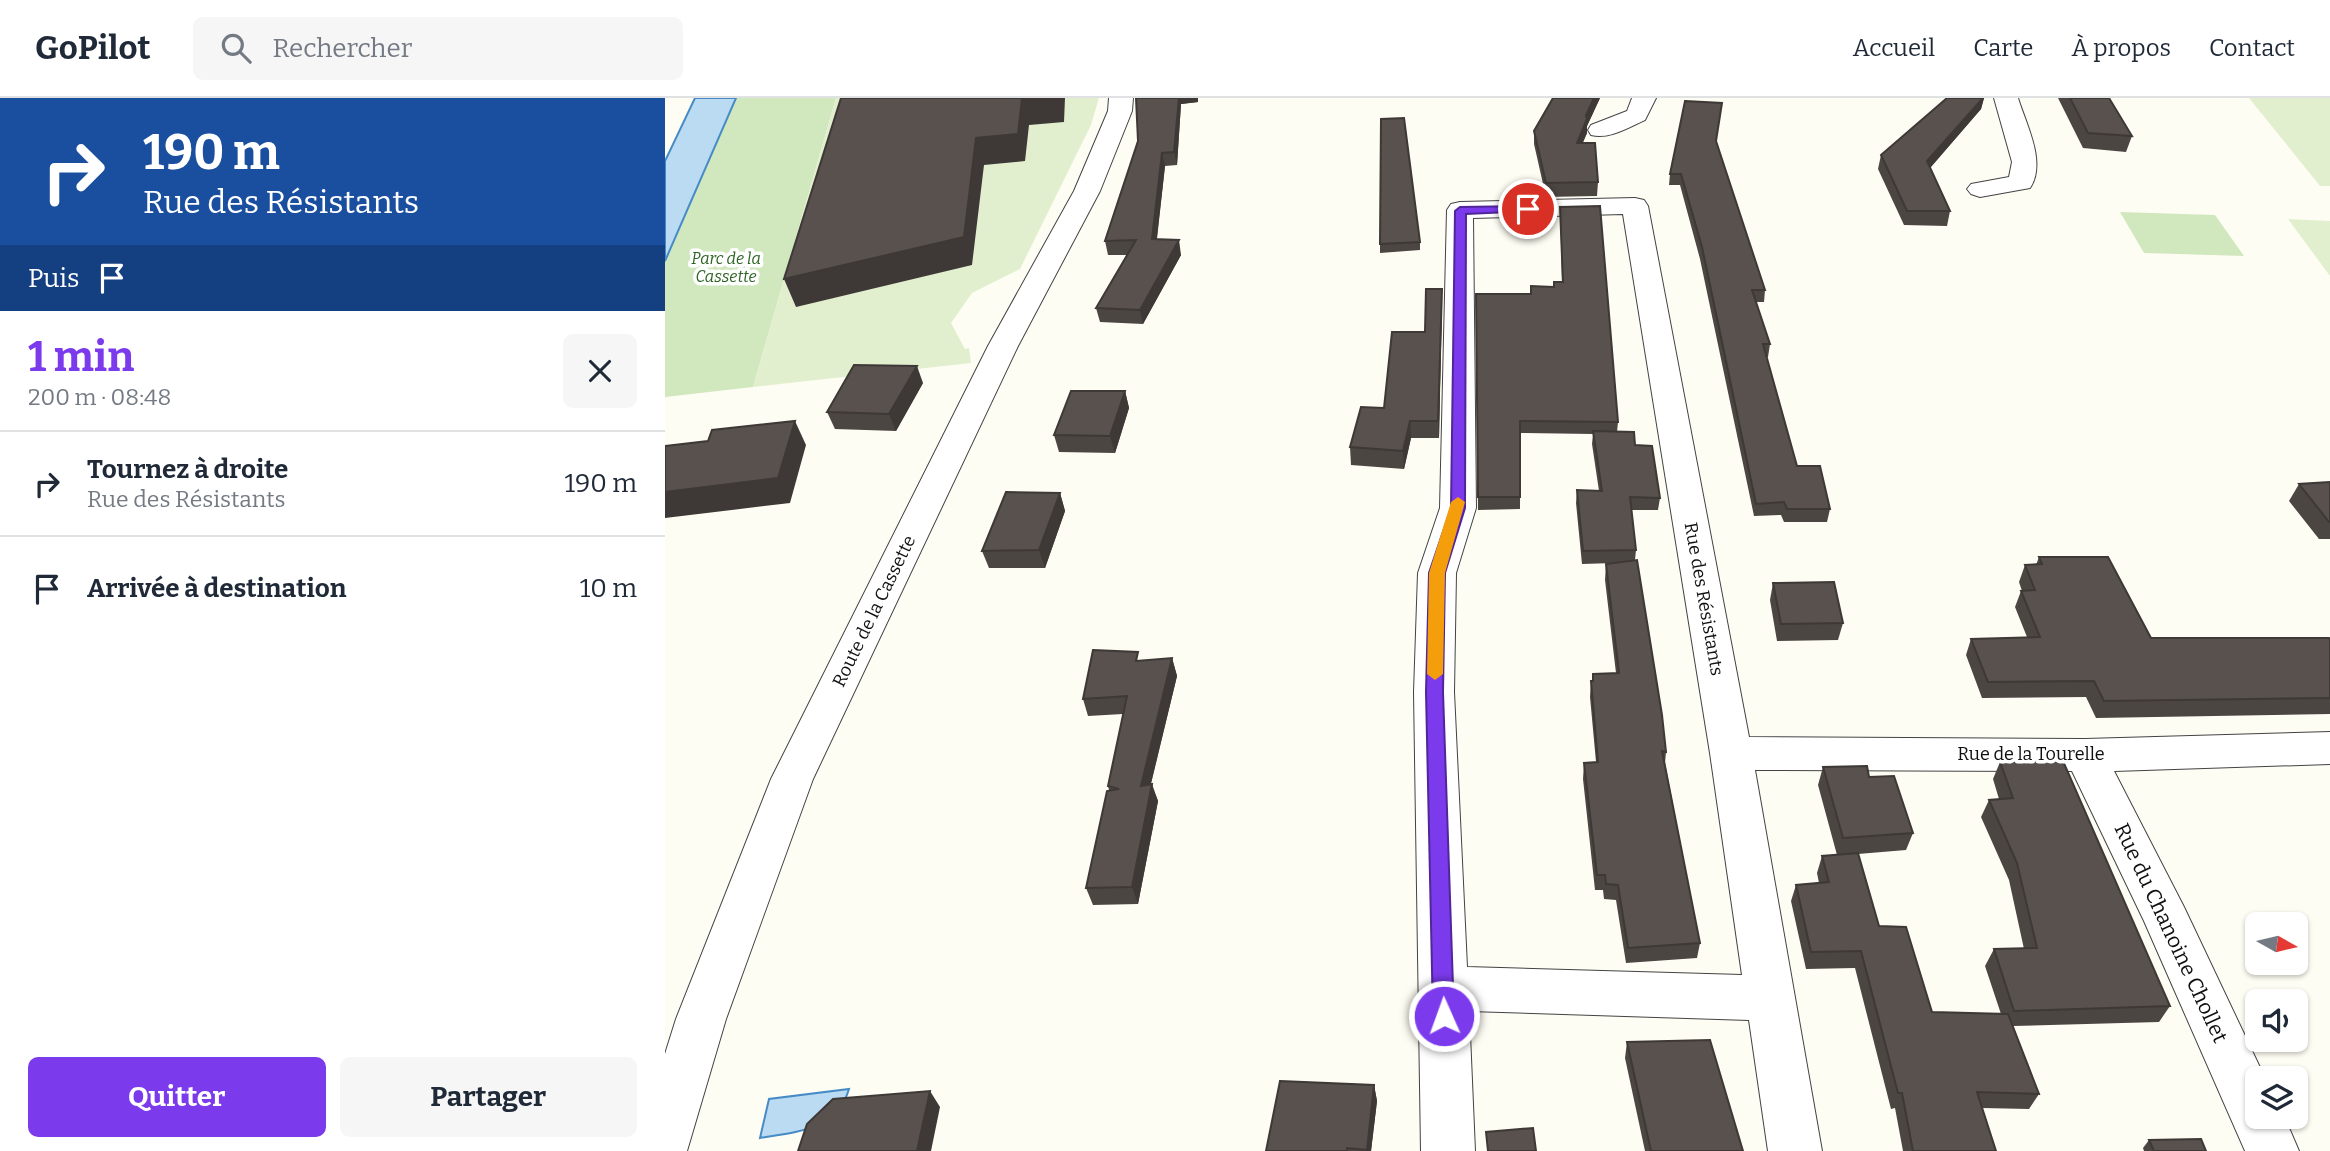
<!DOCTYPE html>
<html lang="fr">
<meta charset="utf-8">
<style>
body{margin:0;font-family:Bitter,serif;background:#f6f6f7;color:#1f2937;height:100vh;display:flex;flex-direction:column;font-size:26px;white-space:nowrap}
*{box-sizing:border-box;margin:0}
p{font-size:23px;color:#747a83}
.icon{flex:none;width:38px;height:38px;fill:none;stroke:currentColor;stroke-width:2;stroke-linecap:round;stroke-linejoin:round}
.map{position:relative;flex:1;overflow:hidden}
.details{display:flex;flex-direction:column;background:#fff;width:665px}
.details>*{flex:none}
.guide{background:#1a4fa0;color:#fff;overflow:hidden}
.needle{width:46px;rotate:98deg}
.tools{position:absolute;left:1580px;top:814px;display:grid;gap:14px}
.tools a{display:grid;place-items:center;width:63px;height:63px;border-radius:10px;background:#fff;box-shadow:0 2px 5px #0004;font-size:35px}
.pin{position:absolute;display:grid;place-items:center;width:60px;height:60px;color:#fff;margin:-30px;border:4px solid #fff;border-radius:50%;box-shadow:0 2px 7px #0007}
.me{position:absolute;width:77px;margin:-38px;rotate:358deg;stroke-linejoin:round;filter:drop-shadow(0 0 5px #0008)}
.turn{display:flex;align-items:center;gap:24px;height:147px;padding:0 28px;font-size:32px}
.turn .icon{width:91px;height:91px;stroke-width:2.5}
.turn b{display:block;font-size:49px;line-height:60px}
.then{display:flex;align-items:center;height:66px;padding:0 28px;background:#0003;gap:14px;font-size:26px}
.round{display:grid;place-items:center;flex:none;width:74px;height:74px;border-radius:10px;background:#f6f6f7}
.summary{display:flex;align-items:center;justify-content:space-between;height:119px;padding:0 28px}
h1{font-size:42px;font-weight:700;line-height:52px;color:#7c3aed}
.action{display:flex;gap:14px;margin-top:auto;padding:14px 28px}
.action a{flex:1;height:80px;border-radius:10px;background:#7c3aed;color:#fff;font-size:28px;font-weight:700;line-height:80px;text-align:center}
.action a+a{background:#f6f6f7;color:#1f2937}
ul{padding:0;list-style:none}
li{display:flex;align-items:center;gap:21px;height:105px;padding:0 28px;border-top:2px solid #e0e1e3}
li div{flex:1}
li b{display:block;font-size:26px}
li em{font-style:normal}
header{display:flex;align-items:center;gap:42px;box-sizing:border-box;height:98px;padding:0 35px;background:#fff;border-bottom:2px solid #e0e1e3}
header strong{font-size:33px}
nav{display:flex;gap:38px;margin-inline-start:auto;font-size:24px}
.search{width:490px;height:63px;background:#f6f6f7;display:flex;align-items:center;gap:18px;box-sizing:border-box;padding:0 24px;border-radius:10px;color:#747a83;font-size:26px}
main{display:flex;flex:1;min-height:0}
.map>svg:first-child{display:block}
.green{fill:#d1e7be}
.pitch{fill:#e2efcf}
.water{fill:#bbdbf2;stroke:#468bc5;stroke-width:2}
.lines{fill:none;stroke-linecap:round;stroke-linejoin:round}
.minor-casing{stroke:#434343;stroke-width:2}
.tertiary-casing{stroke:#434343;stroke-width:2}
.minor{fill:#fff;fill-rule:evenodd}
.tertiary{fill:#fff;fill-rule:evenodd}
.wall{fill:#4c4642}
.shaded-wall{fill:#3e3936}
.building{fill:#58514d;stroke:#3e3936;stroke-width:2}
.route{fill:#7c3aed;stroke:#51269a;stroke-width:2}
.slow{fill:#f59e0b}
.labels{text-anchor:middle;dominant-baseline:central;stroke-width:7;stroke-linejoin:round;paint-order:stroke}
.far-park-label{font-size:16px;font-style:italic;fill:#2d6423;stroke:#fff}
.street-label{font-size:18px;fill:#101010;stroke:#fff}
.near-street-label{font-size:21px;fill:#101010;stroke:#fff}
</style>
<header>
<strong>GoPilot</strong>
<div class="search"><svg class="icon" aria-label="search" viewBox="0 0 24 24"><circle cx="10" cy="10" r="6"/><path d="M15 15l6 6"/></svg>Rechercher</div>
<nav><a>Accueil</a><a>Carte</a><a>À propos</a><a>Contact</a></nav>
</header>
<main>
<section class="details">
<div class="guide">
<div class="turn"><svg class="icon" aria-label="right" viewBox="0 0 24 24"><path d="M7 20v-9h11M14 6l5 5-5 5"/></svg><div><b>190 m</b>Rue des Résistants</div></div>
<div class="then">Puis<svg class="icon" aria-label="arrive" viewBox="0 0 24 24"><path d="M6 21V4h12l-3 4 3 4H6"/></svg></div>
</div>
<div class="summary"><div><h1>1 min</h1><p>200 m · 08:48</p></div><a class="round"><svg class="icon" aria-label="close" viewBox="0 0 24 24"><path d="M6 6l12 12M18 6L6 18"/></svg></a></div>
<ul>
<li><svg class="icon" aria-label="right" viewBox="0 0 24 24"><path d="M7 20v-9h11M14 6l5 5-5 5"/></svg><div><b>Tournez à droite</b><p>Rue des Résistants</p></div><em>190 m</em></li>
<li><svg class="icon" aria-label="arrive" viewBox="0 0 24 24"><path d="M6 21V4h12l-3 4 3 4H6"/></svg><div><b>Arrivée à destination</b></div><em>10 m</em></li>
</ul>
<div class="action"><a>Quitter</a><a>Partager</a></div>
</section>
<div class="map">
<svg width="1665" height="1053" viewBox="0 0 1665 1053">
<rect width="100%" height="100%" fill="#fefdf3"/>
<!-- green -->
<g class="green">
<polygon points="71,0 171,0 88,289 0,299 0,163"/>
<polygon points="1455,114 1550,117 1579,158 1479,155"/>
</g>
<!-- pitch -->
<g class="pitch">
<polygon points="171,0 434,0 426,27 355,171 307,195 286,225 300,251 304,250 306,265 88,289"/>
<polygon points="1584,0 1665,0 1665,88 1655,88"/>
<polygon points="1623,121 1665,123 1665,178"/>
</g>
<!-- water -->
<g class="water">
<polygon points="30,0 71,0 0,163 0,63"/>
<path d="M 184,991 C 172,1032 131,1034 95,1040 L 104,1001 Z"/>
</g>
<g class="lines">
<!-- minor casing -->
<g class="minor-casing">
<g id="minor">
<path d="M 967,0 L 991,0 L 980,22 C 964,29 944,42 926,37 L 923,32 L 926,27 L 962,13 Z"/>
<path d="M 1329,0 L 1353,0 C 1361,26 1382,65 1365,90 L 1315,99 L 1306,96 L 1302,91 L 1306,86 L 1344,79 L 1347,64 Z"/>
<path d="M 970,100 L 979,102 L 983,108 L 1084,639 L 1420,641 L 1665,634 L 1665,666 L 1449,673 L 1519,809 L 1600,980 L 1592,980 L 1592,1018 L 1619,1018 L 1634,1053 L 1580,1053 L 1479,823 L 1407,673 L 1090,672 L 1157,1053 L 1103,1053 L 1084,922 L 804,913 L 810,1053 L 756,1053 L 749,594 L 753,475 L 775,410 L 782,112 L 786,106 L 795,104 ZM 958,116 L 1045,655 L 1077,877 L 802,869 L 789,594 L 791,475 L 811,410 L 808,120 Z"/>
</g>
</g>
<!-- tertiary casing -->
<g class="tertiary-casing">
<polygon id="tertiary" points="444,0 468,0 467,13 435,93 353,248 148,681 61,921 22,1053 0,1053 0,956 11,921 106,681 323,248 409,93 443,13"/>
</g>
<!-- minor -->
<use href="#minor" class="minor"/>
<!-- tertiary -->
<use href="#tertiary" class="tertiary"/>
</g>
<!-- wall -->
<g class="wall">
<polygon points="471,0 533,0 533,4 516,6 512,67 500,68 492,141 516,157 478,226 435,224 431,210 462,157 443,157 440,143 473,43"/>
<polygon points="888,0 935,0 922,28 922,35 917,45 933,84 932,98 881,99 869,46 869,33"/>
<polygon points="1282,0 1319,0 1316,11 1265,70 1285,113 1282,128 1239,127 1213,71 1216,57"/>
<polygon points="1393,0 1444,0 1467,38 1461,54 1418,50"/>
<polygon points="1051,43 1100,192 1099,204 1091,204 1105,246 1103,259 1101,259 1132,368 1165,411 1162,424 1119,424 1116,417 1089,418 1035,161 1015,87 1004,87 1005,76"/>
<polygon points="895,109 953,324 952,334 970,347 995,400 993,412 966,412 971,452 970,462 1001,654 1000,665 1035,845 1032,860 961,865 951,802 939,801 938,792 930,792 918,681 919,665 931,664 925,599 926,583 927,583 928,576 951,575 940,482 941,466 949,465 917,466 911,405 912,392 934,393 927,346 928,336 855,335 855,411 813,412 811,196 866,196 889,189 897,184"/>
<polygon points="755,144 755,152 715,155 715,146"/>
<polygon points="777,191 774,340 746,340 739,371 686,367 685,349 719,310 760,234"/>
<polygon points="258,285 231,333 170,331 162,314"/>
<polygon points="460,293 464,310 450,355 394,354 389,337"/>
<polygon points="1665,384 1665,441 1654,441 1624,403 1634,386"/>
<polygon points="395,395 400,413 380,470 324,470 317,453"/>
<polygon points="1374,459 1486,540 1665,542 1665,616 1431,620 1421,599 1317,600 1301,557 1306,541 1362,539 1350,509 1356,493 1357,493 1354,484 1360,467 1371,467"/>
<polygon points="1108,485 1178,525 1173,542 1112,543 1105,502"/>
<polygon points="507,560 512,578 486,686 493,703 473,806 428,807 421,790 444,692 443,688 458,616 423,618 418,601 475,563"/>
<polygon points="1335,664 1505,908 1494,924 1348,928 1374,996 1364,1011 1317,1010 1331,1053 1238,1053 1230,1010 1226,1011 1190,870 1141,871 1126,803 1131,787 1154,785 1152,775 1157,758 1172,757 1153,687 1158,669 1204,679 1248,735 1241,752 1193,756 1214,828 1267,914 1336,916 1320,868 1329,851 1359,851 1344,782 1316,719 1324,702 1334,701 1328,681"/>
<polygon points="962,944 1078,1053 980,1053 960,960"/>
<polygon points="709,987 712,1003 706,1053 601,1053"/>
<polygon points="1484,1042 1541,1053 1479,1053 1478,1050"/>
</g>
<!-- shaded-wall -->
<g class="shaded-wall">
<polygon points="372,0 400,0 399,24 364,27 360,63 319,67 307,167 131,209 119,181 357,1"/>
<polygon points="514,0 533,0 533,4 516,6 512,67 509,54"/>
<polygon points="929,0 935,0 922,28 922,35 912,59 912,45 921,17"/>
<polygon points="1318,0 1319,0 1316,11 1259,77 1262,63"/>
<polygon points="497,55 500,68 490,155 487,141"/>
<polygon points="514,142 516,157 478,226 475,212"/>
<polygon points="777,191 777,207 774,340 773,323"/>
<polygon points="252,268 258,285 231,333 224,316"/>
<polygon points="460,293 464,310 450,355 445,338"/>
<polygon points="130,323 141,347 125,405 0,420 0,394"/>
<polygon points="745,323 746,340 739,371 738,353"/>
<polygon points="395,395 400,413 380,470 374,452"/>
<polygon points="507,560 512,578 481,705 476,688"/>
<polygon points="487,686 493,703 473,806 467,789"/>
<polygon points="709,987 712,1003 706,1053 702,1053"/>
<polygon points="265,993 275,1009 266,1053 252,1053"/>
</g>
<!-- building -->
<g class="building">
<polygon points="176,0 372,0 357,1 353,36 311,40 299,139 119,181"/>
<polygon points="471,0 514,0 509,54 497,55 487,141 514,142 475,212 431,210 471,142 440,143 473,43"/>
<polygon points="888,0 929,0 921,17 922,21 912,45 930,45 933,84 881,85 869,33"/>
<polygon points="1282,0 1318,0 1262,63 1285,113 1242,113 1216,57"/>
<polygon points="1405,0 1444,0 1467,38 1423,35"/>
<polygon points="1020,3 1057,5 1051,43 1100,192 1087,192 1105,246 1098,246 1132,368 1155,368 1165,411 1122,411 1119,404 1091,406 1037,149 1016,76 1005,76"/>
<polygon points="739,20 755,144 715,146 716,21"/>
<polygon points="935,108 953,324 855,323 855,399 813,399 811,196 866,196 866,188 889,189 889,184 898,184 895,109"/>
<polygon points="761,191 777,191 773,323 745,323 738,353 685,349 696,309 719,310 727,234 760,234"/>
<polygon points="189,267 252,268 224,316 162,314"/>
<polygon points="406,293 460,293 445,338 389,337"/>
<polygon points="130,323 113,380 0,394 0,348 43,343 47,332"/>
<polygon points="928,333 969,334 970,347 987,348 995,400 965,399 971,452 918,453 912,392 937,393"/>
<polygon points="1665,384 1665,424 1664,424 1634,386"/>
<polygon points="341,394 395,395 374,452 317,453"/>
<polygon points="1374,459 1443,459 1486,540 1664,540 1665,542 1665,600 1439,603 1429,583 1323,584 1306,541 1375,539 1356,493 1370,492 1360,467 1377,466"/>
<polygon points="972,462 997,617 1001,654 997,653 1035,845 963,850 953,787 941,786 940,777 932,777 919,665 933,664 926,583 928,583 928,576 954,575 941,466"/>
<polygon points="1169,484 1178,525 1116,526 1108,485"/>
<polygon points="428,552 473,554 471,563 507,560 476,688 487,686 467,789 421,790 442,693 454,691 443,688 462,598 418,601"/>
<polygon points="1398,663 1505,908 1349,913 1329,851 1372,850 1352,765 1324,702 1348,700 1335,664"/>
<polygon points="1202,668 1204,679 1229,678 1248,735 1178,740 1158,669"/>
<polygon points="1193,755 1214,828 1241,829 1267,914 1343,916 1374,996 1312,994 1331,1053 1248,1053 1237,995 1233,995 1196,853 1146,854 1131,787 1164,784 1157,758"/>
<polygon points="1045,942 1078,1053 986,1053 962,944"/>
<polygon points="615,983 709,987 702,1052 682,1050 682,1053 601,1053"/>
<polygon points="265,993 252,1053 133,1053 142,1026 168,1001"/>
<polygon points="868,1030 871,1053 823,1053 821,1034"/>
<polygon points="1536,1041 1541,1053 1489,1053 1484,1042"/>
</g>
<!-- route -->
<polygon class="route" points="863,108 869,111 867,113 801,116 800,410 780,475 778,594 789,918 786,924 779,927 771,924 768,918 761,594 764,475 786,410 790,113 795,109"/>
<!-- slow -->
<polygon class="slow" points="793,399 800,404 780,475 778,576 770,582 762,576 764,475 786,404"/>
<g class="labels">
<!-- far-park labels -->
<g class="far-park-label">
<text x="61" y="160">Parc de la<tspan x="61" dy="18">Cassette</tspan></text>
</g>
<!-- street labels -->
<g class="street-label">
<text transform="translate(1039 501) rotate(80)">Rue des Résistants</text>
<text transform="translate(209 513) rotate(-64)">Route de la Cassette</text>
<text x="1366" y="656">Rue de la Tourelle</text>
</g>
<!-- near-street labels -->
<g class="near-street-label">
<text transform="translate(1506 835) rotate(65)">Rue du Chanoine Chollet</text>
</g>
</g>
</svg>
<div class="tools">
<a><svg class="needle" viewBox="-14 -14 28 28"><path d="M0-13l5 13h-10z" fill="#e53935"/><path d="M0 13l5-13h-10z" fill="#747a83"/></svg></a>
<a><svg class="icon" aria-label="sound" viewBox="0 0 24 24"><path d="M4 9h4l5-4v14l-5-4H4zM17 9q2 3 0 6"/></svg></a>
<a><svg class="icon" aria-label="layers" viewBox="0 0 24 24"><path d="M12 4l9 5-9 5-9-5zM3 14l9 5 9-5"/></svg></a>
</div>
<div class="pin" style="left:863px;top:111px;background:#d93025"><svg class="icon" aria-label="arrive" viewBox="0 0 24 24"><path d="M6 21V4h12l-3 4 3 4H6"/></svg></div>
<svg class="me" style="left:779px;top:918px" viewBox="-20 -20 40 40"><circle r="17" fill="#7c3aed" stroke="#fff" stroke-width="3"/><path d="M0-11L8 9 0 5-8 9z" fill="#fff"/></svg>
</div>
</main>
